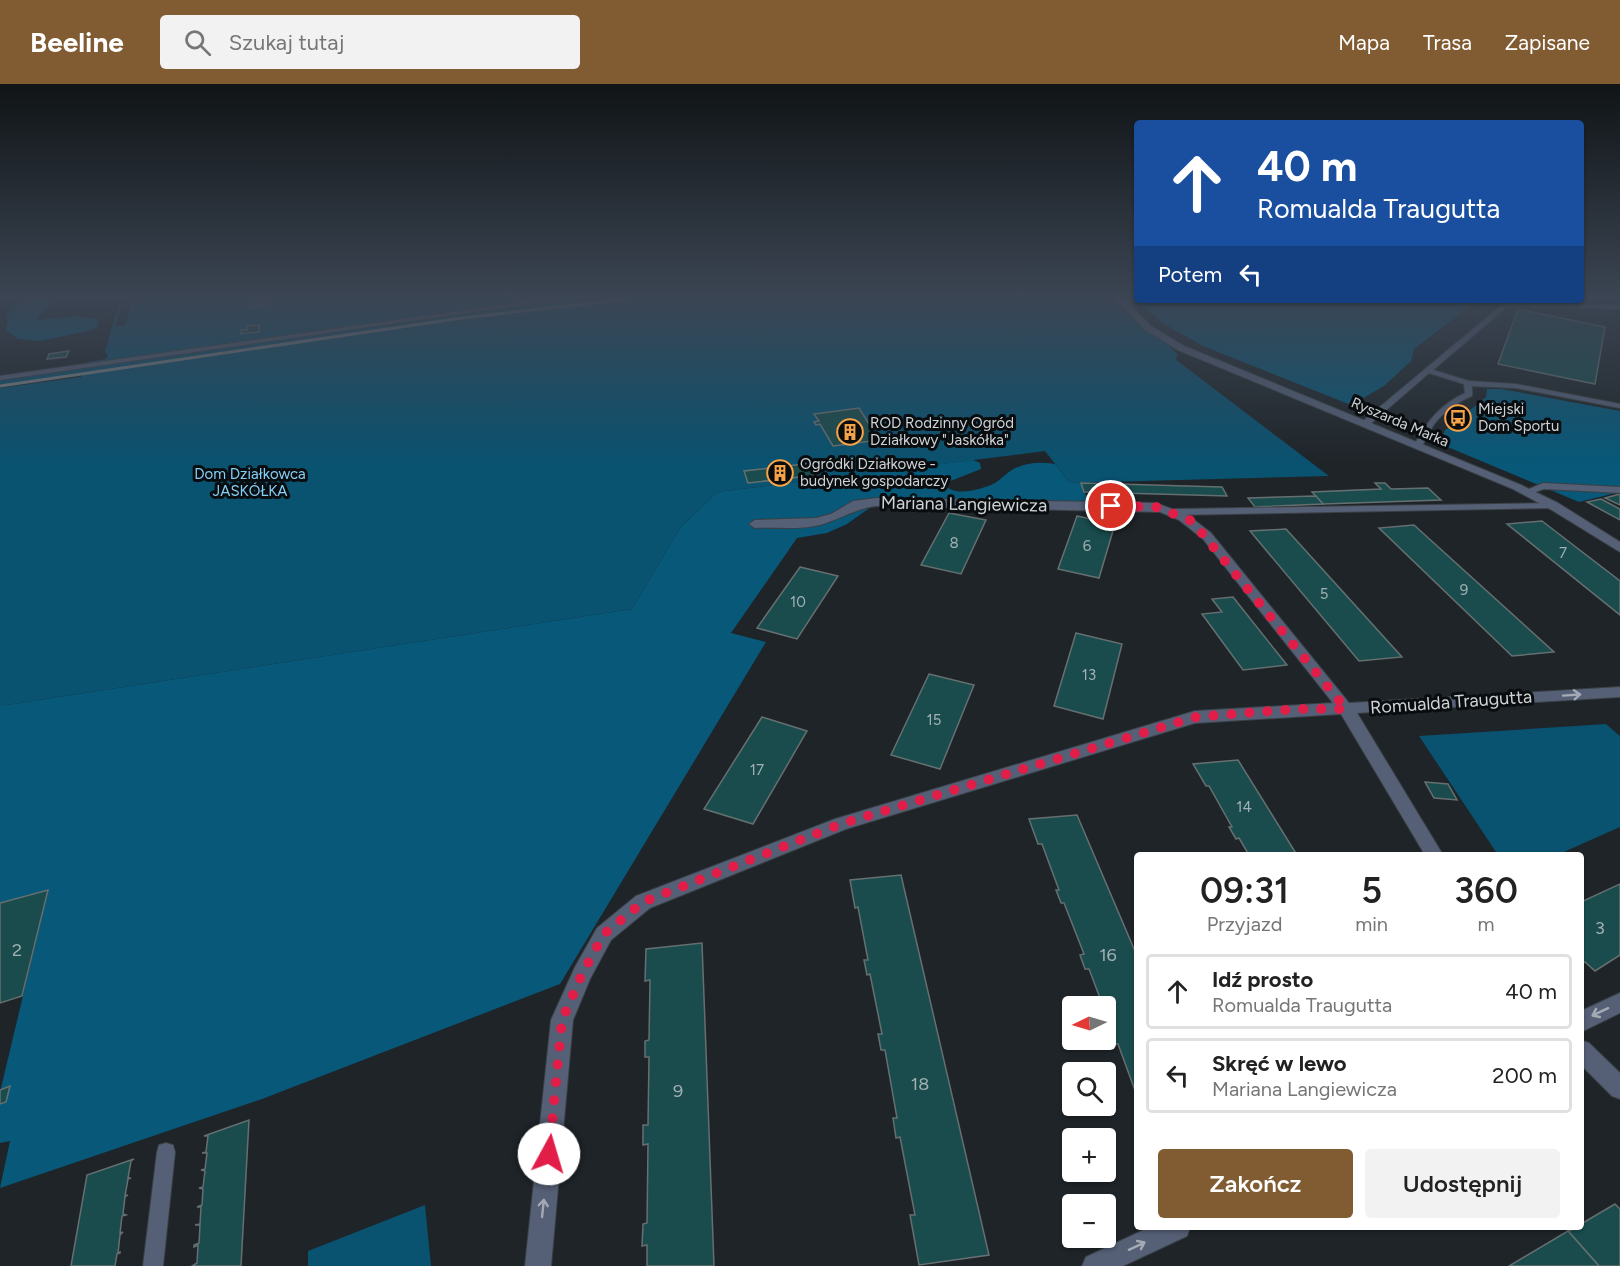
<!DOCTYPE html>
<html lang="pl">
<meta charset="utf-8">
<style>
body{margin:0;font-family:Figtree,sans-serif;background:#f2f2f2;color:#222;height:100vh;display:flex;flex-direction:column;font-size:22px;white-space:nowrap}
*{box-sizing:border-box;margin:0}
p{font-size:20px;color:#767676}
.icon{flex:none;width:33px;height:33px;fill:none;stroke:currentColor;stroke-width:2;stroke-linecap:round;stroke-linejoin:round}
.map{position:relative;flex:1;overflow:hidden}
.drawer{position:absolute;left:1134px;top:768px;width:450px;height:378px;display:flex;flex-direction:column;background:#fff;border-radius:6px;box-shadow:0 2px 4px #0004}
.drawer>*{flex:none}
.hud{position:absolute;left:1134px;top:36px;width:450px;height:183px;border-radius:6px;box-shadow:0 2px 4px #0004;background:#1a4fa0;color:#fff;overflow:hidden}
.needle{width:39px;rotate:265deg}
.controls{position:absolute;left:1062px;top:912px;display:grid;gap:12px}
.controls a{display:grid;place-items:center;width:54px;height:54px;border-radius:6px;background:#fff;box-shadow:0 2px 4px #0004;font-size:30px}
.pin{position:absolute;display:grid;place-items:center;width:51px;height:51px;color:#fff;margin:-26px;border:3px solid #fff;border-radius:50%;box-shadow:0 2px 6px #0007}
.me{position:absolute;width:66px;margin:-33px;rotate:6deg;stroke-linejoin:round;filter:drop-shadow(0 0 4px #0008)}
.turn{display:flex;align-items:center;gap:21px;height:126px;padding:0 24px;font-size:27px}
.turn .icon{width:78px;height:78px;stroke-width:2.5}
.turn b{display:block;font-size:42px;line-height:51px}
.then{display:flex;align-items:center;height:57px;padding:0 24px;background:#0003;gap:12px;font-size:22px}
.eta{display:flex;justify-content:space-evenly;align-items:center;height:102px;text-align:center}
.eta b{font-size:36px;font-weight:600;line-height:42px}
.action{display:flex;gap:12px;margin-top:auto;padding:12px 24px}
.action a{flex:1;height:69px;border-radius:6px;background:#815c32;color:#fff;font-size:24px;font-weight:600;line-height:69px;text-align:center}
.action a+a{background:#f2f2f2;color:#222}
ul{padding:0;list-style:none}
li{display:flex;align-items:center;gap:18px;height:75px;margin:0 12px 9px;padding:0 12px;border:3px solid #e0e0e0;border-radius:6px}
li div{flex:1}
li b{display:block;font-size:22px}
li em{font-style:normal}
header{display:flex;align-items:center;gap:36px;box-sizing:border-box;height:84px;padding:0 30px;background:#815c32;color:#fff}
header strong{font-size:28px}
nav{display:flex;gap:33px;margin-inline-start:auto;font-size:21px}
.search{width:420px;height:54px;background:#f2f2f2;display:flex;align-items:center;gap:15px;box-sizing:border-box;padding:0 21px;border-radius:6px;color:#767676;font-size:22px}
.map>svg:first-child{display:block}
.green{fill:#095270}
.forest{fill:#075879}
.building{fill:#1a4c4e;stroke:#666f70;stroke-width:1.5}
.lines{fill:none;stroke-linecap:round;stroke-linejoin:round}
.service-casing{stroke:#3a4044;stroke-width:2}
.minor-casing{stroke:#3a4044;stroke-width:2}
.service{fill:#555f76;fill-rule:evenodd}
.minor{fill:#555f76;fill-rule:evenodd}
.rail{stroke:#808588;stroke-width:3}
.oneway{stroke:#a4aab4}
.route{stroke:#e11d48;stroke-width:10;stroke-dasharray:0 18}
.labels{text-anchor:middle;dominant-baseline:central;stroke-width:6;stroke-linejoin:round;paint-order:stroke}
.far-poi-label{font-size:15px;fill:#cfd3d5;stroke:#0a0d0f;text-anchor:start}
.far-street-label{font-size:15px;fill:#cfd3d5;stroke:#0a0d0f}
.far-park-label{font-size:15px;fill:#84cff7;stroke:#0a0d0f}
.number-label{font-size:15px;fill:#a2b1b3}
.street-label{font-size:18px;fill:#cfd3d5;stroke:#0a0d0f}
.near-number-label{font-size:18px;fill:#a2b1b3}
</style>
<header>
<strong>Beeline</strong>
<div class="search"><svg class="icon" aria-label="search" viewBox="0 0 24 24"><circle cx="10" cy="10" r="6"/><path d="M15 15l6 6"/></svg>Szukaj tutaj</div>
<nav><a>Mapa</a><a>Trasa</a><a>Zapisane</a></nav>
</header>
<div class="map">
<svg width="1620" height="1182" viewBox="0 0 1620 1182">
<rect width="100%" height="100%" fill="#1e2428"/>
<!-- green -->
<g class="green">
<polygon points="134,215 1113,215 1134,237 1148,248 1168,260 1178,271 1175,275 1329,392 1070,399 1045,367 717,408 680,444 632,525 0,622 0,304 81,293 83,289 0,301 0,296 85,283 88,278 106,275 108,271 105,268 118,222 122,221 115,242 125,241"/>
<polygon points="1606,640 1620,652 1620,743 1557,771 1498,771 1419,652"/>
<polygon points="425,1121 431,1182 308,1182 308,1167"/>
</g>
<!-- forest -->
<g class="forest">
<polygon points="27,215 52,215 48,222 37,234 38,236 76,232 98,235 98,242 92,246 40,257 18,255 6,246 8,236 6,233 11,225"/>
<polygon points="1135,215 1137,216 1533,216 1533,218 1478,216 1414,265 1411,277 1384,302 1351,321 1203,262 1164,240"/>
<polygon points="1487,305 1501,305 1620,327 1620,408 1579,418 1443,361 1444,347 1486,313"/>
<path d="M 973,376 L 980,379 L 981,385 L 948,398 L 946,402 C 956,413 983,405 995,399 C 1003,394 1009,386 1018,383 C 1030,378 1043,378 1055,380 L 1070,399 L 1081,399 L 1090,422 L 896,418 L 871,423 L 847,440 L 827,449 L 797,454 L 731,549 L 766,558 L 560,900 L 262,1015 L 0,1104 L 10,1057 L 0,1059 L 0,1008 L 48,807 L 0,819 L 0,622 L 632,525 L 680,444 L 717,408 Z"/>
</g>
<!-- building -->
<g class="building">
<polygon points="266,216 266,221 250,224 250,218"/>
<polygon points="1518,225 1605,243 1595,300 1498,280"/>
<polygon points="259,241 259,248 241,250 241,246 247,246 247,242"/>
<polygon points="69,267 66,273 47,275 49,270"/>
<polygon points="859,324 879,356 833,362 820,340 816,341 814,338 819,337 814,330"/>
<polygon points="812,379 817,391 748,399 744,387"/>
<polygon points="1081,399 1222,403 1227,412 1084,408"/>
<polygon points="1375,399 1385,399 1391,405 1428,404 1441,416 1323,420 1312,408 1381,405"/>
<polygon points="1620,410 1620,421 1605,414"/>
<polygon points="1316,412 1323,420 1255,423 1248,414"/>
<polygon points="1601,415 1620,425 1620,436 1587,418"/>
<polygon points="949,429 986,436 961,490 921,481"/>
<polygon points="1077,432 1115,440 1099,494 1058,485"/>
<polygon points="1542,437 1620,497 1620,531 1507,440"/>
<polygon points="1414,441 1554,568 1512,572 1379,444"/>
<polygon points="1286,445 1402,573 1359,577 1250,447"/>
<polygon points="800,483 838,492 797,555 757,544"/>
<polygon points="1233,513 1287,581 1243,586 1202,530 1222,528 1212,515"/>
<polygon points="1076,549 1122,560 1103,635 1054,622"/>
<polygon points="929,590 974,601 940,685 891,671"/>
<polygon points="762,633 807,647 753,740 704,725"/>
<polygon points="1238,676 1297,771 1249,771 1239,754 1236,755 1229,743 1232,743 1209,702 1206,702 1193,680"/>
<polygon points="1425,698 1448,700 1457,716 1434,714"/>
<polygon points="1077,731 1137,872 1137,1012 1118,960 1113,960 1107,944 1111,943 1106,922 1103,922 1089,885 1085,885 1080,871 1084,870 1064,819 1061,819 1056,806 1059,806 1042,760 1038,760 1029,735"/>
<polygon points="901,791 989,1171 919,1181 910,1131 915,1131 900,1053 896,1054 893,1034 897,1034 885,966 881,966 878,950 882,950 870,890 867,891 864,876 868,876 858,823 855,824 850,796"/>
<polygon points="1620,800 1620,871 1595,887 1585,878 1581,880 1581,818"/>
<polygon points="48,806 22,912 0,919 0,819"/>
<polygon points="702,859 714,1182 647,1182 647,1161 642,1162 643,1140 647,1139 648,1060 643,1061 643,1041 648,1041 649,973 645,973 645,957 649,956 650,896 645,897 646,865"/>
<polygon points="10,1002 6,1018 0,1020 0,1006"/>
<polygon points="249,1036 241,1182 192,1182 197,1179 198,1161 194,1163 194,1161 199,1159 200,1141 195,1141 200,1140 201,1123 197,1123 202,1121 203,1105 199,1104 203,1103 205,1087 201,1086 205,1085 207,1069 202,1069 206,1068 208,1052 204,1052"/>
<polygon points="134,1075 131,1077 128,1094 131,1094 128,1095 125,1112 128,1111 125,1113 123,1130 126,1131 122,1132 120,1149 123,1148 120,1151 118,1169 120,1168 120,1169 117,1170 115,1182 71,1182 87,1091"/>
<polygon points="1615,1120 1620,1125 1620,1182 1599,1182 1568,1147 1581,1143 1581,1140"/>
<polygon points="1568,1147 1599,1182 1509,1182"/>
</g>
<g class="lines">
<!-- service casing -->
<g class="service-casing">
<g id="service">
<polygon points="545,215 563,215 0,296 0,292"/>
<path d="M 1503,220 L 1620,221 L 1620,225 L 1507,223 L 1433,286 L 1469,297 L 1516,300 L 1620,320 L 1620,324 L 1516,304 L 1472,302 L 1472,312 C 1457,318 1439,331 1431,345 C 1426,352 1425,361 1418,365 L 1414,362 C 1425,339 1441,320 1465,309 L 1464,300 L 1429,289 L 1369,341 L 1363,341 L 1363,337 Z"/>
<polygon points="1543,399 1620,403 1620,409 1544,405 1527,411 1522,408"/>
<polygon points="1554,419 1557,420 1557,424 1175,431 1170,428 1175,425"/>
<polygon points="166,1059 173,1061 175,1068 163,1182 143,1182 157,1068 159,1061"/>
</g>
</g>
<!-- minor casing -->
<g class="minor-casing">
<g id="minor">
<polygon points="1115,215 1124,215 1151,242 1184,262 1521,401 1558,419 1620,458 1620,468 1550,425 1513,405 1178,266 1145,246"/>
<path d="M 877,414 L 1156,419 L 1188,431 L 1211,449 L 1349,619 L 1620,603 L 1620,613 L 1357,629 L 1443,771 L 1425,771 L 1341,630 L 1195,639 L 846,745 L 650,824 L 611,856 L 590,895 L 573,936 L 551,1182 L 525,1182 L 551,936 L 575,883 L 597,844 L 636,812 L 835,735 L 1195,627 L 1333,619 L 1203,455 L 1179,436 L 1160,428 L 877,422 C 856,424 841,435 820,441 C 800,446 776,443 755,444 L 749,440 L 755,436 L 816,434 L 831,430 L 853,417 Z"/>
<polygon points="1620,909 1620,929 1581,948 1581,927"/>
<polygon points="1581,956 1589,959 1620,989 1620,1015 1612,1012 1581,981"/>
<polygon points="1150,1143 1190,1143 1187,1152 1123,1182 1082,1182 1086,1173"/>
</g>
</g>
<!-- service -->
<use href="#service" class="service"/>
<!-- minor -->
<use href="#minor" class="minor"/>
<!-- rail -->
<polyline class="rail" points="0,302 462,234 627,215"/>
</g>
<!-- one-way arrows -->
<defs><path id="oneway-shaft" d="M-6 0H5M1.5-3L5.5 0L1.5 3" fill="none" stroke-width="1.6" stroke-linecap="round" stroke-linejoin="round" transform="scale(1.5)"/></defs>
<g class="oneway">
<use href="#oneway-shaft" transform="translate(1572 611) rotate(-4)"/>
<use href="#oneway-shaft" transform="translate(1600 928) rotate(155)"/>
<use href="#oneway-shaft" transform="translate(543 1124) rotate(-84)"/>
<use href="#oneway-shaft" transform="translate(1137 1162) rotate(-25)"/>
</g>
<!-- sky -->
<linearGradient id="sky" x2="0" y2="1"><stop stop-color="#101416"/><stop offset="0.56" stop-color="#3b4553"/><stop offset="1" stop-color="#3b4553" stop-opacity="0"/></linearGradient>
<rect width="1620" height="381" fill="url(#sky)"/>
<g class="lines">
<!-- route -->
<polyline class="route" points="549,1070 562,936 582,890 604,850 643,818 841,740 1196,633 1297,625 1346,625 1192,437 1156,423 1111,422"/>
</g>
<!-- icons -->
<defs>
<g id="bus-ring" transform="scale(1.35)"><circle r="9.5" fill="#0a0d0f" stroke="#f5a346" stroke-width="1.5"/><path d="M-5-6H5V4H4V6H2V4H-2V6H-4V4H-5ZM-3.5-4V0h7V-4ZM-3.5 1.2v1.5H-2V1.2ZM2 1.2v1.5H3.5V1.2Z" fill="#f5a346"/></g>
<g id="building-ring" transform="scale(1.35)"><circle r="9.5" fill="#0a0d0f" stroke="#f5a346" stroke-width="1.5"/><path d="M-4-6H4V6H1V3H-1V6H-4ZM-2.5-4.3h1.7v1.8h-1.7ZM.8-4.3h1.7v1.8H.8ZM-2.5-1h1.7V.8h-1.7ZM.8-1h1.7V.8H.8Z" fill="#f5a346"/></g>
</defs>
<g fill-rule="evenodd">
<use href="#bus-ring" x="1458" y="334"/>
<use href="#building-ring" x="850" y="348"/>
<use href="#building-ring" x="780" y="389"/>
</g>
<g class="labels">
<!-- far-poi labels -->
<g class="far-poi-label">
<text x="1478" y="325">Miejski<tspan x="1478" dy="17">Dom Sportu</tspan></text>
<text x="870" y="339">ROD Rodzinny Ogród<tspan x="870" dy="17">Działkowy "Jaskółka"</tspan></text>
<text x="800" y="380">Ogródki Działkowe -<tspan x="800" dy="17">budynek gospodarczy</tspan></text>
</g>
<!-- far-street labels -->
<g class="far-street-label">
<text transform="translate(1400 338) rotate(23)">Ryszarda Marka</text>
</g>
<!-- far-park labels -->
<g class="far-park-label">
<text x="250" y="390">Dom Działkowca<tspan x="250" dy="17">JASKÓŁKA</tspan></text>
</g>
<!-- number labels -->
<g class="number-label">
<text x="954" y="459">8</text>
<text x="1087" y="462">6</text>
<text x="1563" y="469">7</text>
<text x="1464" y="506">9</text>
<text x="1324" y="510">5</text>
<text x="798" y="518">10</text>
<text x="1089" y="591">13</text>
<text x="934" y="636">15</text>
<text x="757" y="686">17</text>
<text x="1244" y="723">14</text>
</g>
<!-- street labels -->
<g class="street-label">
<text transform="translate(964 420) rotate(1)">Mariana Langiewicza</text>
<text transform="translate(1451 618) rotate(-4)">Romualda Traugutta</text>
</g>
<!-- near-number labels -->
<g class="near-number-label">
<text x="1600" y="844">3</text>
<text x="17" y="866">2</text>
<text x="1108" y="871">16</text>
<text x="920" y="1000">18</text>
<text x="678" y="1007">9</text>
</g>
</g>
</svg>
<div class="controls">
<a><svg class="needle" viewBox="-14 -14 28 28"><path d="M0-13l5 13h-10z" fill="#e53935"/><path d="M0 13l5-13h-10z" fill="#767676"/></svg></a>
<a><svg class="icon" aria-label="search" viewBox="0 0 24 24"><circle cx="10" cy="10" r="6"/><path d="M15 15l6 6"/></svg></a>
<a>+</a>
<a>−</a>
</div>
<div class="pin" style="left:1111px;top:422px;background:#d93025"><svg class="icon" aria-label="arrive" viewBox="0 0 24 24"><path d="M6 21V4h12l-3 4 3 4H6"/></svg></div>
<svg class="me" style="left:549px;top:1070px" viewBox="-20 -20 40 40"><circle r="19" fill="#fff"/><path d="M0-13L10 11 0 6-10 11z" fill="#e11d48"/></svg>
<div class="hud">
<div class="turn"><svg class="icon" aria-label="ahead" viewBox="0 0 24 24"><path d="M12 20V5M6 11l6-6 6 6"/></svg><div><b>40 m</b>Romualda Traugutta</div></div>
<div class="then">Potem<svg class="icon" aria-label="left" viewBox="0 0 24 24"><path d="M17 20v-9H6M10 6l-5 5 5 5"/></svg></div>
</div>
<section class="drawer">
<div class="eta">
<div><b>09:31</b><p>Przyjazd</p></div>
<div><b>5</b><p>min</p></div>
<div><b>360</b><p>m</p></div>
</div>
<ul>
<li><svg class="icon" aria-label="ahead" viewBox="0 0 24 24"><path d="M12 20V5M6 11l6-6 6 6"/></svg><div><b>Idź prosto</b><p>Romualda Traugutta</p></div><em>40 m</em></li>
<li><svg class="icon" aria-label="left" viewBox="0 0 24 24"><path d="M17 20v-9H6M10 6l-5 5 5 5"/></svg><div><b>Skręć w lewo</b><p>Mariana Langiewicza</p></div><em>200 m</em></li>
</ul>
<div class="action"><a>Zakończ</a><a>Udostępnij</a></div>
</section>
</div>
